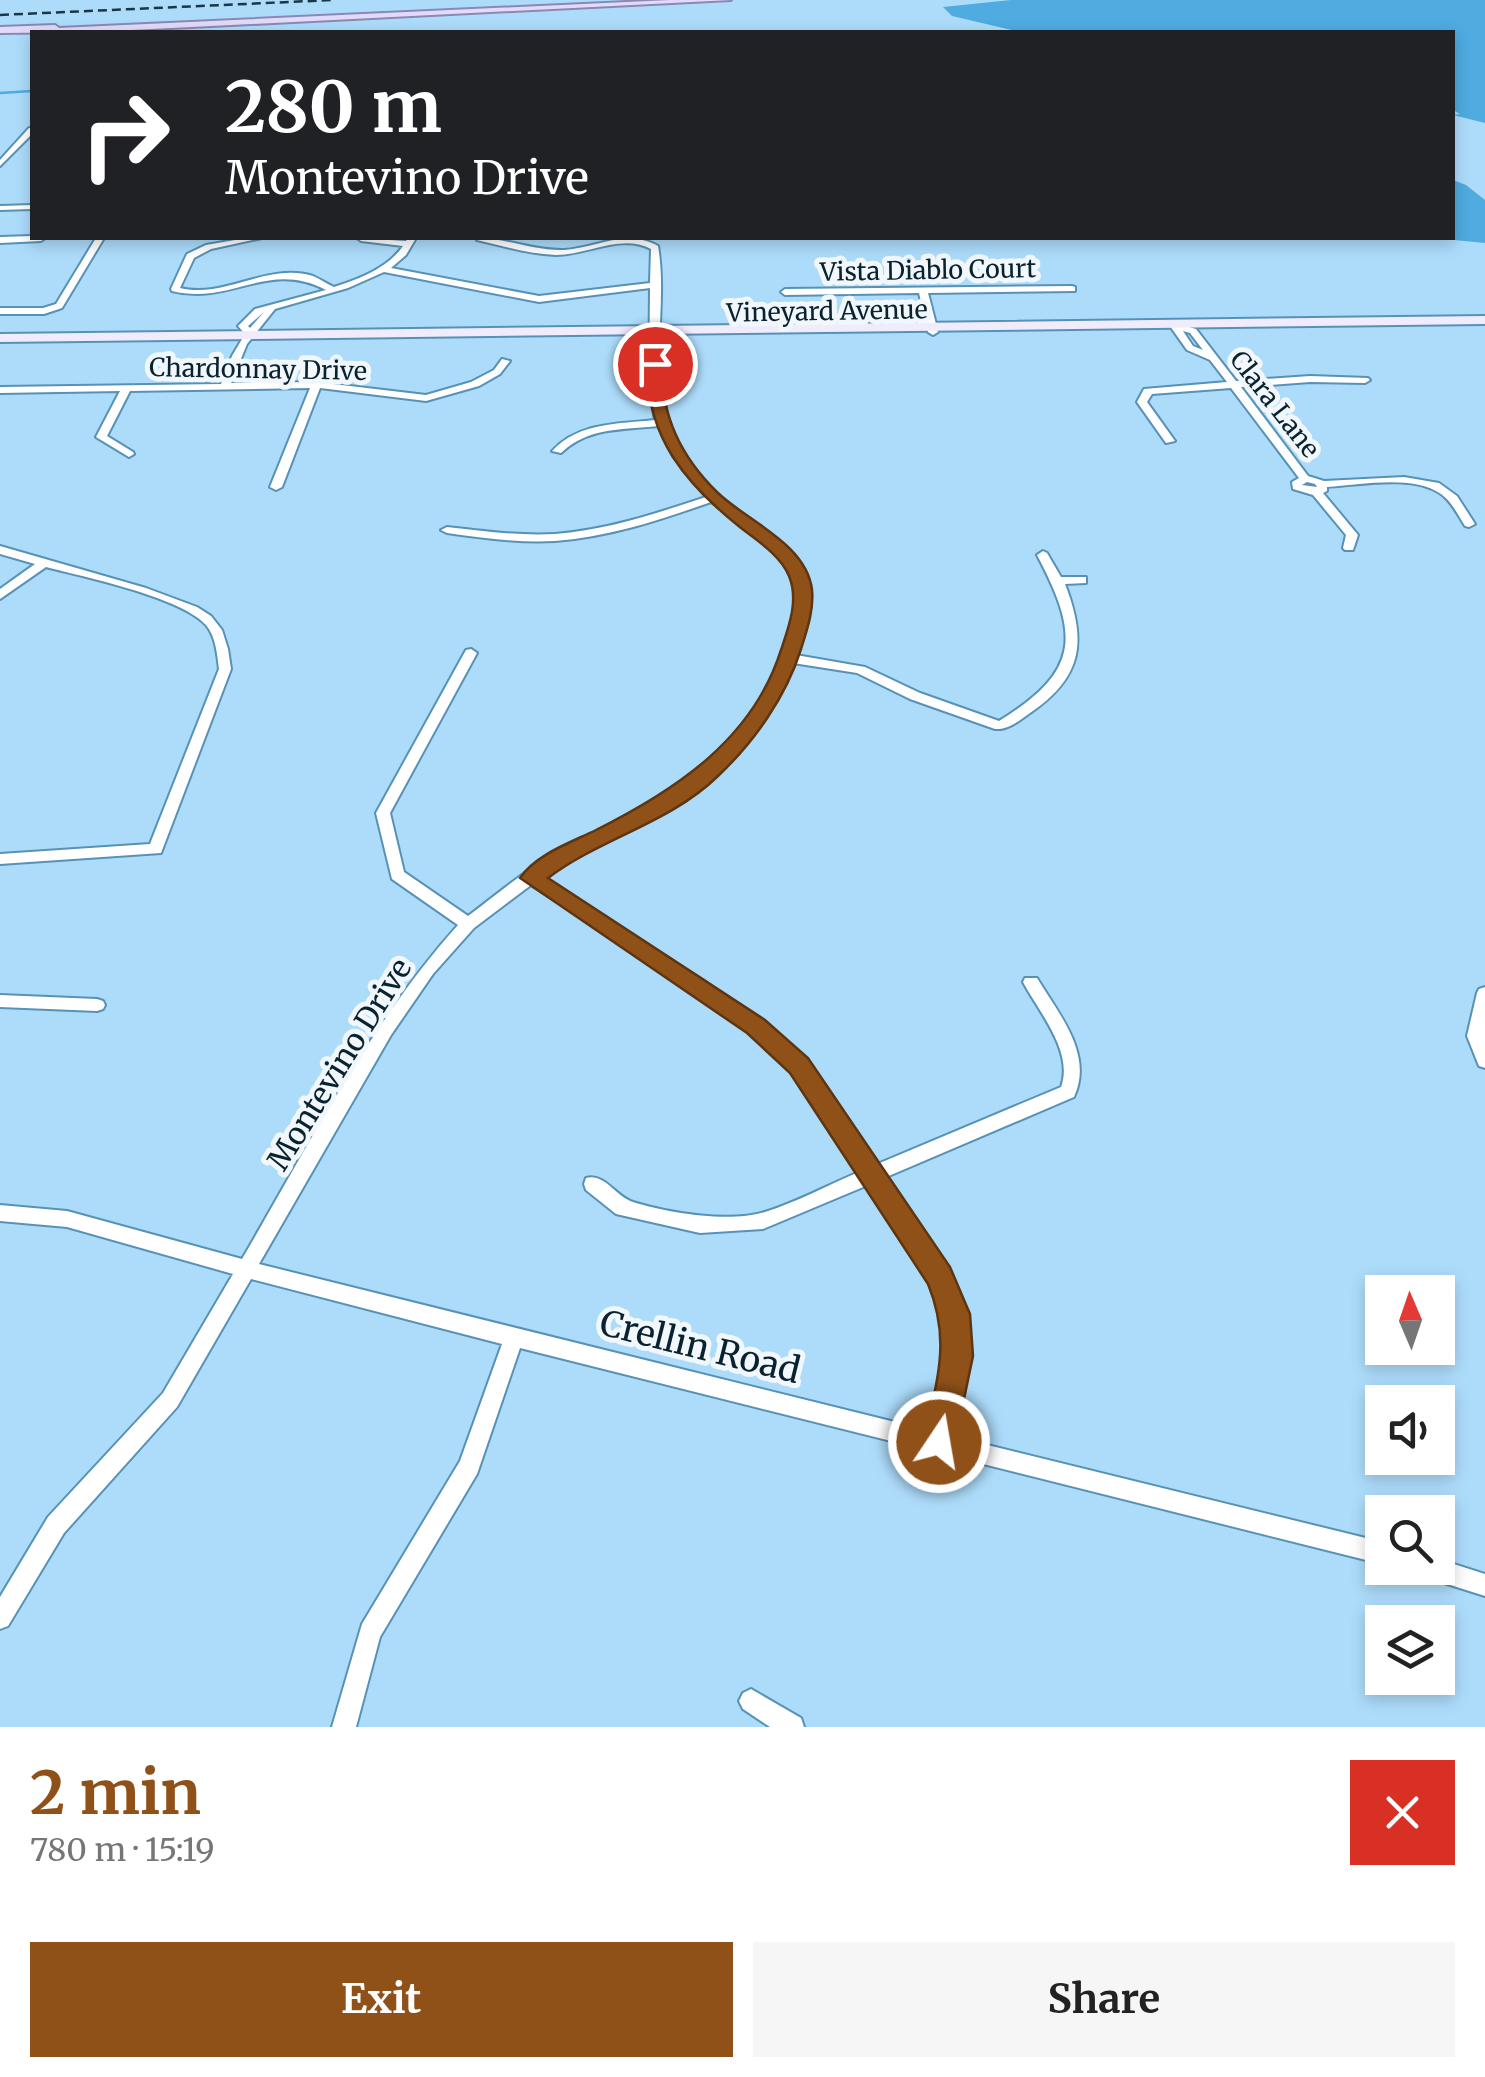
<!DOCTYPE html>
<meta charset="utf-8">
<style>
body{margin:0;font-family:Merriweather,serif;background:#f6f6f6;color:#222;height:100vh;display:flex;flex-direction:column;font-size:38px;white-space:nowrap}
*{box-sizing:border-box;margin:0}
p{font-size:32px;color:#767676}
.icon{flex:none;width:55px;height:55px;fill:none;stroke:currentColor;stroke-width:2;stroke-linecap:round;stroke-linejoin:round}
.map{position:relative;height:1727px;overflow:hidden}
.sheet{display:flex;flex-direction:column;background:#fff;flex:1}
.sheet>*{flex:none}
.guide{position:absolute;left:30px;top:30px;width:1425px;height:210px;border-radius:0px;box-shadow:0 5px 15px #0003;background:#202124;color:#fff;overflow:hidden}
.needle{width:65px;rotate:358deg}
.tools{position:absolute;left:1365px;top:1275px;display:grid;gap:20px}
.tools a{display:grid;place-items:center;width:90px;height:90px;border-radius:0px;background:#fff;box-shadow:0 5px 15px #0003;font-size:50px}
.pin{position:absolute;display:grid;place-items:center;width:85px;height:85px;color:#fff;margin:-42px;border:5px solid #fff;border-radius:50%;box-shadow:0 2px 10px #0007}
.me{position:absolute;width:110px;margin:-55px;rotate:12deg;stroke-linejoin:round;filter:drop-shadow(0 0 8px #0008)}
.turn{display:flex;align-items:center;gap:35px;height:210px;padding:0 30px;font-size:45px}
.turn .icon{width:130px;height:130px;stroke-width:2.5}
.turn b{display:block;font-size:70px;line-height:85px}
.round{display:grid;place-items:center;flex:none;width:105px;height:105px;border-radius:0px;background:#f6f6f6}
.overview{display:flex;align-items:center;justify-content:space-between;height:170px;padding:0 30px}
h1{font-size:60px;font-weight:700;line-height:75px;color:#905119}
.action{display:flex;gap:20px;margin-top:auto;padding:20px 30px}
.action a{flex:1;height:115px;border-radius:0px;background:#905119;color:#fff;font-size:40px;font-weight:700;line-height:115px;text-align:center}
.action a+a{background:#f6f6f6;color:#222}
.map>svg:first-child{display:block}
.water{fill:#4fabe0}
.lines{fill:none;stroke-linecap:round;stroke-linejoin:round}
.stream{stroke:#4fabe0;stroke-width:2.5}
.street-casing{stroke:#5792b6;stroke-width:4}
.secondary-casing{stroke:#5792b6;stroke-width:4}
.primary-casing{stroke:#8a89b3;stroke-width:4}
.street{fill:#fff;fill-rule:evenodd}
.secondary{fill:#f1ecfd;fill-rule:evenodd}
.primary{fill:#e3dafb;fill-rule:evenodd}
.rail{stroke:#1b3746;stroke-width:2.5;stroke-dasharray:9 5;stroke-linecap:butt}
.route{fill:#905119;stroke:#5e3510;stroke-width:2.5}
.labels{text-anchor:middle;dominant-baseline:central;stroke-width:10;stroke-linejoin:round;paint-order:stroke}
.far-street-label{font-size:25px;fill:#092230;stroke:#f1f7fb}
.street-label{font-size:30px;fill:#092230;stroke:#f1f7fb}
.near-street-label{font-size:35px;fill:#092230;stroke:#f1f7fb}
</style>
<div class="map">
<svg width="1485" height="1727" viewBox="0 0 1485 1727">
<rect width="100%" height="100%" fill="#addcfb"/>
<!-- water -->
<g class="water">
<polygon points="1011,0 1485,0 1485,123 1453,115 1460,114 1453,110 1452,32 1020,32 952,16 943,7"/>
<polygon points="1453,180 1466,185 1485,200 1485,243 1434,238 1452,238"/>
</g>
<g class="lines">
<!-- stream -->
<polyline class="stream" points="0,93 32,91"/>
<!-- street casing -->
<g class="street-casing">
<g id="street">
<polygon points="29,128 32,128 32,134 0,166 0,160"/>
<polygon points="32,205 32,209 0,210 0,206"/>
<polygon points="32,236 45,238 41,241 0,243 0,237"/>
<polygon points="96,238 104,238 62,308 44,314 0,314 0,308 43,308 56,304"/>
<path d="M 247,238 L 262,238 L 211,249 L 194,258 L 180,288 C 225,299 267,262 313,276 C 320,279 327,284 334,287 C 359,279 388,268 403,246 L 361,241 L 357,238 L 406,241 L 408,238 L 416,238 L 406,255 L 391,268 L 539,296 L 650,283 L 651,249 C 622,233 587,255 556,255 C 529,254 503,246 477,240 L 476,238 C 506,238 534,251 564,250 C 597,248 626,228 658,246 C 670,315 640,393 684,456 C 693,470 706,486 718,497 C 746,521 803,548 808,588 C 811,611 802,634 796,655 L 865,667 L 920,693 L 999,721 C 1080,671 1080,636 1037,555 L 1043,551 L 1047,553 L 1061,577 L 1086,577 L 1086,583 L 1065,584 C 1087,641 1083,677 1030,713 C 1019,721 1008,730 995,729 L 910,699 L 857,673 L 793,663 L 771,710 L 715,775 L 667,809 L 563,862 L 542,878 L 704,981 L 762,1022 L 805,1061 L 875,1165 L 1061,1087 C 1074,1052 1039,1012 1023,982 L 1025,978 L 1037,978 C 1058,1013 1094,1054 1074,1097 L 884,1178 C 919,1231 975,1291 967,1359 C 963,1385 956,1410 951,1436 L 1382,1542 L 1382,1564 L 520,1348 L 477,1474 L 380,1637 L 356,1727 L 332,1727 L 362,1624 L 460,1461 L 502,1344 L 251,1279 L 177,1407 L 64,1533 L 8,1626 L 0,1629 L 0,1597 L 48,1517 L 163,1393 L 233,1274 L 67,1227 L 0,1221 L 0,1205 L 67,1211 L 242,1259 C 309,1145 369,1024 458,925 L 392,879 L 376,813 L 466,650 L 471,649 L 477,653 L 390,813 L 404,872 L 468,916 C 496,895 524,871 555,853 C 588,834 625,822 657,802 C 718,766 768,708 788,640 C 794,619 801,593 791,573 C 778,546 735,520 711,502 C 660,520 609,537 555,541 C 518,543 483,538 447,533 L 441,530 L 447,527 C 483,531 519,536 555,534 C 608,530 657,513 706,497 L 673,456 L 658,426 C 622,430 588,427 561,453 L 552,451 C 579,422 618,424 655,420 L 649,389 L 650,288 L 539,302 L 384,272 L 348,288 L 275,309 L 247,344 L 231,383 L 316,382 L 426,395 L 471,382 L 494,370 L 502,359 L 510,361 L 500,374 L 479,386 L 426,401 L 320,388 L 282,487 L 276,490 L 270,487 L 310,388 L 130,391 L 107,436 L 133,452 L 134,454 L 129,457 L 96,437 L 120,391 L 0,393 L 0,387 L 221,384 L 232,356 L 245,334 L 238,326 L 255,309 L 326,290 C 268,259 231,306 172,291 L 171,289 L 187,254 L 206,245 ZM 264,312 L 250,328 L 248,326 ZM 531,885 L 692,989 L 750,1032 L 793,1071 L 859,1172 C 828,1185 797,1202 765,1212 C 729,1223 668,1213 633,1202 C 616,1197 605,1173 586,1178 L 584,1184 L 586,1190 L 616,1214 L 700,1233 L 763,1229 L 868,1185 C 889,1218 937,1278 945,1314 C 954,1352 939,1394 931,1431 L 259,1264 L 391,1035 L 433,974 L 474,928 Z"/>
<polygon points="1072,286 1075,287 1075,291 928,293 938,332 933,335 928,332 919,293 785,295 781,292 785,289"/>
<path d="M 1175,323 L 1196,329 L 1236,381 L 1310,376 L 1368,378 L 1370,380 L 1365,383 L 1310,382 L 1241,387 L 1308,476 L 1324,481 L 1404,477 L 1439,483 L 1457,496 L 1475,524 L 1469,527 L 1465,526 C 1458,515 1452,502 1441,494 C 1413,474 1359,485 1327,487 L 1327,491 L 1323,493 L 1358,535 L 1353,550 L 1345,550 L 1343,548 L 1346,535 L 1313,495 L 1293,489 L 1292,482 L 1299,478 L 1231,388 L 1152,394 L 1147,402 L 1175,441 L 1166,443 L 1137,402 L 1144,389 L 1227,382 L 1210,360 L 1187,350 L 1170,326 ZM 1183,331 L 1190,333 L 1203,350 L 1193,346 ZM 1307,482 L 1315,484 L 1317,487 L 1302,485 Z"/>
<path d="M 0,546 L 146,588 L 197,607 L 211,616 L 222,630 L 228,649 L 231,669 L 161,853 L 0,864 L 0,854 L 150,844 L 219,669 C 217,654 216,637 206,625 C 181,597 84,577 46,567 L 0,599 L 0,589 L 35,564 L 0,554 Z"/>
<polygon points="1485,987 1485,1068 1479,1066 1467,1036 1477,993 1479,989"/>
<polygon points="0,995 97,999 103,1001 105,1005 103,1009 97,1011 0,1007"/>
<polygon points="1438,1559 1485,1574 1485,1596 1422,1576 1419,1568 1438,1568"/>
<polygon points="751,1689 801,1718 804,1727 770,1727 743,1709 739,1701 743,1693"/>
</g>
</g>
<!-- secondary casing -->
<g class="secondary-casing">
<polygon id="secondary" points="1485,316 1485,324 0,342 0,334"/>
</g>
<!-- primary casing -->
<g class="primary-casing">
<polygon id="primary" points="670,0 731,0 92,32 0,33 0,27 55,25 59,28"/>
</g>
<!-- street -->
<use href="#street" class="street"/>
<!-- secondary -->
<use href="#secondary" class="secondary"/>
<!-- primary -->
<use href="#primary" class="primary"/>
<!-- rail -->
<polyline class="rail" points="0,15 333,0"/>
</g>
<!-- route -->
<path class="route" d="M 655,360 L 662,364 C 661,416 681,457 718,493 C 747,521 807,544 812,590 C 814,610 807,630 801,649 C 786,697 754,742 718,776 C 670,823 601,838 548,878 L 765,1020 L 808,1058 L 950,1267 L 970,1314 L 973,1356 L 955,1442 L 950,1453 L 939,1458 L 927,1453 L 923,1442 C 936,1384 952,1342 928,1284 L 790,1073 L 747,1033 L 520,878 C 536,854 572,842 596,830 C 676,790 753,739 781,650 C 789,626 799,600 789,576 C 781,556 758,541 741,528 C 687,485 645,437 648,364 Z"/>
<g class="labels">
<!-- far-street labels -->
<g class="far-street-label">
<text transform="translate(928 270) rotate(-1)">Vista Diablo Court</text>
<text transform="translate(827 311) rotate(-1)">Vineyard Avenue</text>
<text transform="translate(258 369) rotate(1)">Chardonnay Drive</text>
<text transform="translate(1275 404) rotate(52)">Clara Lane</text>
</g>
<!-- street labels -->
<g class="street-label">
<text transform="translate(339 1064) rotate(-58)">Montevino Drive</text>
</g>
<!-- near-street labels -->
<g class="near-street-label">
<text transform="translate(700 1347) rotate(14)">Crellin Road</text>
</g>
</g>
</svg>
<div class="tools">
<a><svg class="needle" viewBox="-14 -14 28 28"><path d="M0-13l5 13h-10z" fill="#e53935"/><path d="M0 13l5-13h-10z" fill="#767676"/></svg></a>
<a><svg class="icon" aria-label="sound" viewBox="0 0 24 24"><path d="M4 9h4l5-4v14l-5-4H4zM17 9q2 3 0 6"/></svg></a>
<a><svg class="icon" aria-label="search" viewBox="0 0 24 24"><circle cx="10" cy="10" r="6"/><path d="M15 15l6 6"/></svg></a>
<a><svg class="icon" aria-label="layers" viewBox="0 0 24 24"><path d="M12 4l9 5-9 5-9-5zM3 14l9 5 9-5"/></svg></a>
</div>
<div class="pin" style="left:655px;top:364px;background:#d93025"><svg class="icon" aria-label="arrive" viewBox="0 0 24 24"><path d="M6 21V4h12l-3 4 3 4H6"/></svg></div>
<svg class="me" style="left:939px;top:1442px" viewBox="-20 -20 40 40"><circle r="17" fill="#905119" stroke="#fff" stroke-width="3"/><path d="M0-11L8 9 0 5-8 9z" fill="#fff"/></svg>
<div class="guide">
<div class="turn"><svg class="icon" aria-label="right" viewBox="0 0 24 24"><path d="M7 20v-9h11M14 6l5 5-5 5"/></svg><div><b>280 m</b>Montevino Drive</div></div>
</div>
</div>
<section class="sheet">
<div class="overview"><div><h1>2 min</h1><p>780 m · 15:19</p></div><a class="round" style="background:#d93025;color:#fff"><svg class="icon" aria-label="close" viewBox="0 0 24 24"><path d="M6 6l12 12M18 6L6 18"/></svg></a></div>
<div class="action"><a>Exit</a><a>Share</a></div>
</section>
